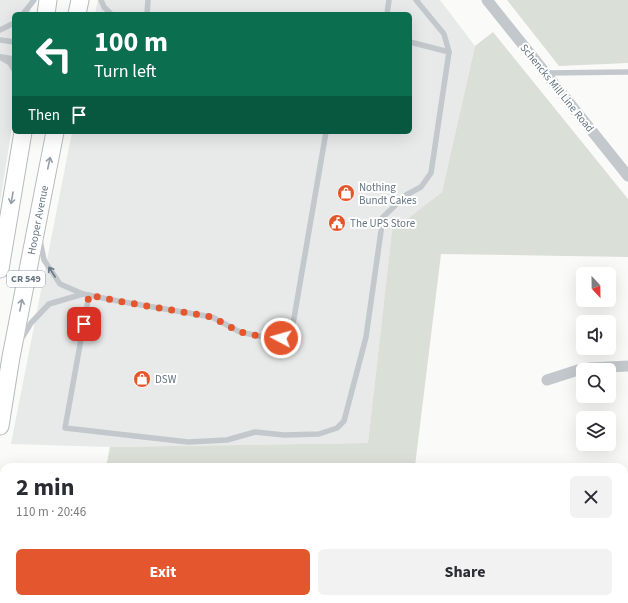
<!DOCTYPE html>
<meta charset="utf-8">
<style>
body{margin:0;font-family:"Source Sans 3",sans-serif;background:#f2f2f3;color:#2b2b33;height:100vh;display:flex;flex-direction:column;font-size:15px;white-space:nowrap}
*{box-sizing:border-box;margin:0}
p{font-size:13px;color:#7c7c81}
.icon{flex:none;width:22px;height:22px;fill:none;stroke:currentColor;stroke-width:2;stroke-linecap:round;stroke-linejoin:round}
.map{position:relative;flex:1;overflow:hidden}
.drawer{position:absolute;left:0px;top:463px;width:628px;height:140px;display:flex;flex-direction:column;background:#fff;border-radius:12px 12px 0 0;box-shadow:0 4px 16px #0002}
.drawer>*{flex:none}
.top-card{position:absolute;left:12px;top:12px;width:400px;height:122px;border-radius:6px;box-shadow:0 4px 16px #0002;background:#0b6e4f;color:#fff;overflow:hidden}
.needle{width:26px;rotate:158deg}
.controls{position:absolute;left:576px;top:267px;display:grid;gap:8px}
.controls a{display:grid;place-items:center;width:40px;height:40px;border-radius:6px;background:#fff;box-shadow:0 4px 16px #0002;font-size:20px}
.pin{position:absolute;display:grid;place-items:center;width:34px;height:34px;color:#fff;margin:-17px;border-radius:8px;box-shadow:0 2px 6px #0006}
.me{position:absolute;width:44px;margin:-22px;rotate:276deg;stroke-linejoin:round;filter:drop-shadow(0 0 3px #0008)}
.turn{display:flex;align-items:center;gap:14px;height:84px;padding:0 16px;font-size:18px}
.turn .icon{width:52px;height:52px;stroke-width:2.5}
.turn b{display:block;font-size:28px;line-height:34px}
.then{display:flex;align-items:center;height:38px;padding:0 16px;background:#0003;gap:8px;font-size:15px}
.round{display:grid;place-items:center;flex:none;width:42px;height:42px;border-radius:6px;background:#f2f2f3}
.summary{display:flex;align-items:center;justify-content:space-between;height:68px;padding:0 16px}
h1{font-size:24px;font-weight:700;line-height:30px}
.primary-button{display:flex;gap:8px;margin-top:auto;padding:8px 16px}
.primary-button a{flex:1;height:46px;border-radius:6px;background:#e4572e;color:#fff;font-size:16px;font-weight:700;line-height:46px;text-align:center}
.primary-button a+a{background:#f2f2f3;color:#2b2b33}
.map>svg:first-child{display:block}
.built{fill:#e8e9e9}
.green{fill:#dadfd7}
.lines{fill:none;stroke-linecap:round;stroke-linejoin:round}
.primary-casing{stroke:#b5babe;stroke-width:19}
.service{stroke:#c3c8cc;stroke-width:5.5}
.minor{stroke:#c3c8cc;stroke-width:11}
.primary{stroke:#fff;stroke-width:17}
.oneway{stroke:#939fa8}
.oneway2{stroke:#6a7a87}
.route{stroke:#e4572e;stroke-width:7;stroke-dasharray:0 12.6}
.labels{text-anchor:middle;dominant-baseline:central;stroke-width:4;stroke-linejoin:round;paint-order:stroke}
.shield{fill:#fff;stroke:#939fa8;stroke-width:1}
.shield-label{font-size:10px;font-weight:bold;fill:#657683}
.street-label{font-size:11px;fill:#657683;stroke:#fff}
.poi-label{font-size:11px;fill:#657683;stroke:#fff;text-anchor:start}
</style>
<div class="map">
<svg width="628" height="603" viewBox="0 0 628 603">
<rect width="100%" height="100%" fill="#fafaf8"/>
<!-- built -->
<g class="built">
<polygon points="0,0 32,0 30,14 14,14 14,114 0,203"/>
<polygon points="98,0 440,0 475,46 442,192 392,232 368,443 110,447 11,444 72,132 410,132 410,14 95,14"/>
</g>
<!-- green -->
<g class="green">
<polygon points="507,0 628,0 628,63 559,66"/>
<polygon points="493,32 628,199 628,257 441,254 415,466 358,467 106,467 110,447 368,443 392,231 442,192 475,46"/>
</g>
<g class="lines">
<!-- primary casing -->
<g class="primary-casing">
<g id="primary">
<polyline points="46,14 48,0"/>
<polyline points="77,14 80,0"/>
<polyline points="0,269 23,132"/>
<polyline points="0,426 11,357 55,132"/>
</g>
</g>
<!-- service -->
<g class="service">
<polyline points="101,0 104,7 111,14"/>
<polyline points="23,14 34,0"/>
<polyline points="147,14 148,0"/>
<polyline points="387,14 389,0"/>
<polyline points="0,30 14,23"/>
<polyline points="0,40 14,42"/>
<polyline points="410,42 449,52"/>
<polyline points="0,57 10,63 14,70"/>
<polyline points="2,57 14,59"/>
<polyline points="546,73 628,72"/>
<polyline points="40,240 44,260 60,284 83,294 118,301 212,317 240,332 259,336 281,338 288,334 293,324 326,132"/>
<polyline points="89,295 65,428 188,442 227,440 255,432 284,435 319,434 337,428 344,421 366,337 383,217 406,195 421,187 431,173 449,52 444,34 416,0"/>
<polyline points="20,341 31,323 49,304 83,294"/>
<polyline points="0,492 4,493"/>
<polyline points="0,602 7,603"/>
</g>
<!-- minor -->
<g class="minor">
<polyline points="487,0 628,176"/>
<polyline points="547,380 578,370 590,368 628,366"/>
<polyline points="461,599 461,603"/>
</g>
<!-- primary -->
<use href="#primary" class="primary"/>
</g>
<!-- one-way arrows -->
<defs><path id="oneway-shaft" d="M-6 0H5M1.5-3L5.5 0L1.5 3" fill="none" stroke-width="1.6" stroke-linecap="round" stroke-linejoin="round"/></defs>
<g class="oneway">
<use href="#oneway-shaft" transform="translate(49 163) rotate(-78)"/>
<use href="#oneway-shaft" transform="translate(12 198) rotate(100)"/>
<use href="#oneway-shaft" transform="translate(21 305) rotate(-79)"/>
</g>
<use class="oneway2" href="#oneway-shaft" transform="translate(52 272) rotate(-123)"/>
<g class="lines">
<!-- route -->
<polyline class="route" points="84,324 89,295 118,301 212,317 240,332 259,336 281,338"/>
</g>
<!-- icons -->
<defs>
<g id="shop-disc" transform="scale(0.9)"><circle r="9.5" fill="#e4572e" stroke="#fff"/><path d="M-5-2.5h2.3a2.7 3.5 0 0 1 5.4 0H5L5.5 6h-11ZM-1.5-2.5h3a1.5 2.3 0 0 0-3 0Z" fill="#fff"/></g>
<g id="civic-disc" transform="scale(0.9)"><circle r="9.5" fill="#e4572e" stroke="#fff"/><path d="M-.6-6.5H3V-4.5H.6V-3L4-1V1h2V6H-6V1h2V-1L-.6-3ZM-1.2 2.5V6h2.4V2.5Z" fill="#fff"/></g>
</defs>
<g fill-rule="evenodd">
<use href="#shop-disc" x="346" y="193"/>
<use href="#civic-disc" x="337" y="223"/>
<use href="#shop-disc" x="142" y="379"/>
</g>
<g class="labels">
<!-- shield labels -->
<rect class="shield" x="7" y="271" width="38" height="16" rx="3"/>
<g class="shield-label">
<text x="26" y="279">CR 549</text>
</g>
<!-- street labels -->
<g class="street-label">
<text transform="translate(557 88) rotate(51)">Schencks Mill Line Road</text>
<text transform="translate(38 220) rotate(-79)">Hooper Avenue</text>
</g>
<!-- poi labels -->
<g class="poi-label">
<text x="359" y="187">Nothing<tspan x="359" dy="13">Bundt Cakes</tspan></text>
<text x="350" y="223">The UPS Store</text>
<text x="155" y="379">DSW</text>
</g>
</g>
</svg>
<div class="controls">
<a><svg class="needle" viewBox="-14 -14 28 28"><path d="M0-13l5 13h-10z" fill="#e53935"/><path d="M0 13l5-13h-10z" fill="#7c7c81"/></svg></a>
<a><svg class="icon" aria-label="sound" viewBox="0 0 24 24"><path d="M4 9h4l5-4v14l-5-4H4zM17 9q2 3 0 6"/></svg></a>
<a><svg class="icon" aria-label="search" viewBox="0 0 24 24"><circle cx="10" cy="10" r="6"/><path d="M15 15l6 6"/></svg></a>
<a><svg class="icon" aria-label="layers" viewBox="0 0 24 24"><path d="M12 4l9 5-9 5-9-5zM3 14l9 5 9-5"/></svg></a>
</div>
<div class="pin" style="left:84px;top:324px;background:#d93025"><svg class="icon" aria-label="arrive" viewBox="0 0 24 24"><path d="M6 21V4h12l-3 4 3 4H6"/></svg></div>
<svg class="me" style="left:281px;top:338px" viewBox="-20 -20 40 40"><circle r="17" fill="#e4572e" stroke="#fff" stroke-width="3"/><path d="M0-11L8 9 0 5-8 9z" fill="#fff"/></svg>
<div class="top-card">
<div class="turn"><svg class="icon" aria-label="left" viewBox="0 0 24 24"><path d="M17 20v-9H6M10 6l-5 5 5 5"/></svg><div><b>100 m</b>Turn left</div></div>
<div class="then">Then<svg class="icon" aria-label="arrive" viewBox="0 0 24 24"><path d="M6 21V4h12l-3 4 3 4H6"/></svg></div>
</div>
<section class="drawer">
<div class="summary"><div><h1>2 min</h1><p>110 m · 20:46</p></div><a class="round"><svg class="icon" aria-label="close" viewBox="0 0 24 24"><path d="M6 6l12 12M18 6L6 18"/></svg></a></div>
<div class="primary-button"><a>Exit</a><a>Share</a></div>
</section>
</div>
